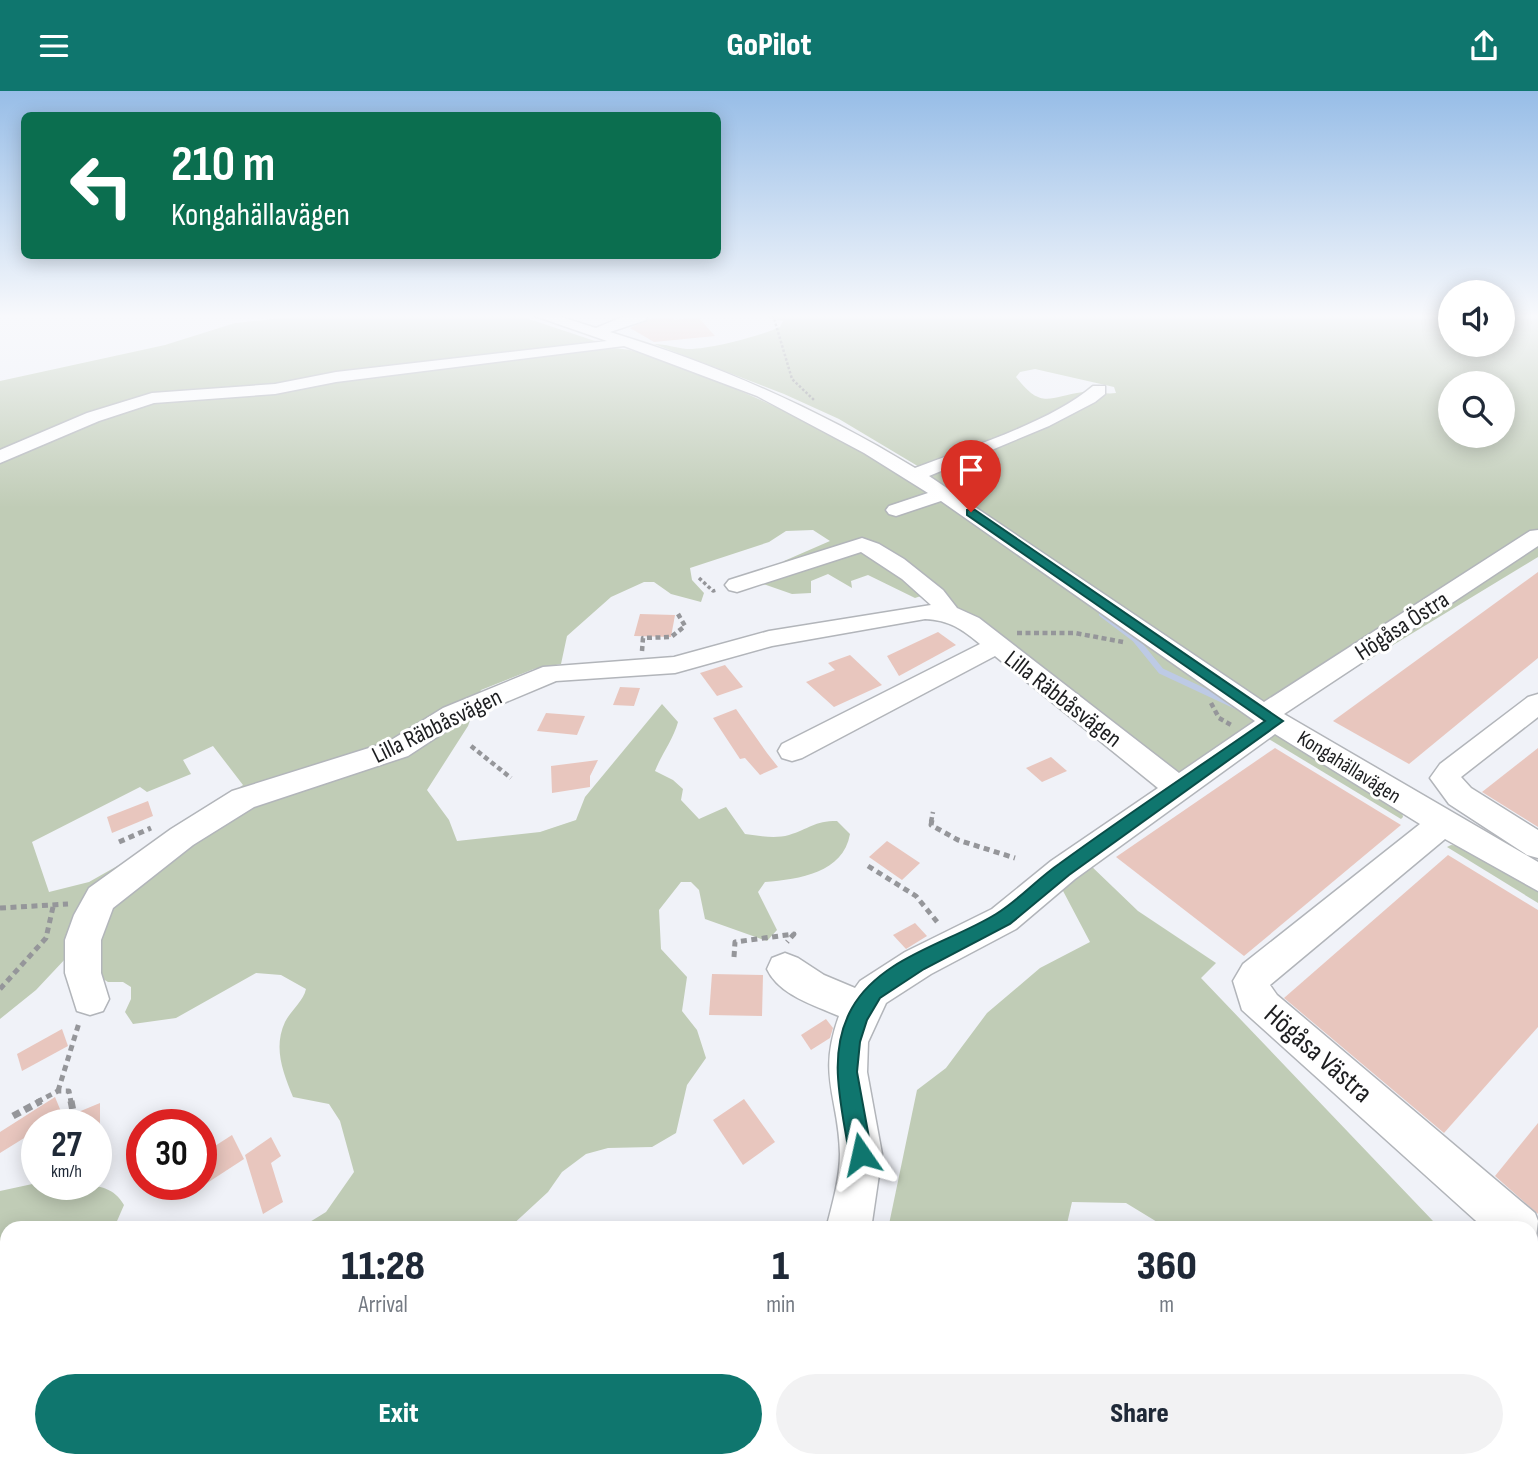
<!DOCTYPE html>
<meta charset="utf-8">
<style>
body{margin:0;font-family:"Sofia Sans Condensed",sans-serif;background:#f2f2f3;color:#1f2937;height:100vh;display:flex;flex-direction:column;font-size:26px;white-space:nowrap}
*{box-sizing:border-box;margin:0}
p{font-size:23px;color:#747a83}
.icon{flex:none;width:38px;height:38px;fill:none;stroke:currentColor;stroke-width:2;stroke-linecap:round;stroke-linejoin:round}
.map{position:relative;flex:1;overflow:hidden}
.drawer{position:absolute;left:0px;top:1130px;width:1538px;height:247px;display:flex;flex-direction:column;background:#fff;border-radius:21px 21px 0 0;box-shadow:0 4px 18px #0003}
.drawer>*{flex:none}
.hud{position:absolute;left:21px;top:21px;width:700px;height:147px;border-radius:10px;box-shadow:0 4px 18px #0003;background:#0b6e4f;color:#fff;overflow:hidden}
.buttons{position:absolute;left:1438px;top:189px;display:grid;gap:14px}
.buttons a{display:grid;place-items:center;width:77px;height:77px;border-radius:50%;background:#fff;box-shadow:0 4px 18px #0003;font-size:35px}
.speed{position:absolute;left:21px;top:1018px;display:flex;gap:14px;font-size:35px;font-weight:700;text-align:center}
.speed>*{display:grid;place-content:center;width:91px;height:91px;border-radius:50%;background:#fff;box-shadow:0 4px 18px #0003;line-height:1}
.speed small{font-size:18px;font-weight:400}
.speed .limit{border:10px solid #d22;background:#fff;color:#111}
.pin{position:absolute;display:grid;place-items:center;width:60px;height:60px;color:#fff;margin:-72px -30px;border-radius:50% 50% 50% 0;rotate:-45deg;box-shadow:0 0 7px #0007}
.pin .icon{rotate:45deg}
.me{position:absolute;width:77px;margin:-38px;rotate:349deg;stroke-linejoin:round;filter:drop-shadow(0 0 5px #0008)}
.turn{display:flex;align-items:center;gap:24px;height:147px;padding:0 35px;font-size:32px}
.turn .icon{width:91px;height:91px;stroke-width:2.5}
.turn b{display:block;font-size:49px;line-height:60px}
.eta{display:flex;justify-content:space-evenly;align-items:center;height:119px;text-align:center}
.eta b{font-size:42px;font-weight:800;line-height:49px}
.cta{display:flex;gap:14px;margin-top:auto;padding:14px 35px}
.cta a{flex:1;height:80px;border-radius:42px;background:#0f766e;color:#fff;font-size:28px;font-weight:800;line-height:80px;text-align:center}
.cta a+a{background:#f2f2f3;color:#1f2937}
header{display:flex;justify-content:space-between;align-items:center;height:91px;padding:0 35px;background:#0f766e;color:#fff;font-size:32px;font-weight:800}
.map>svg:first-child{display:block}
.green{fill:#c0ccb6;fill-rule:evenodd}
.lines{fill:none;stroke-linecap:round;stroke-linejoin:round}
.stream{stroke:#bdcae5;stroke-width:6}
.building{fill:#e8c6be}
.minor-casing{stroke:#b2b5ba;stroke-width:3}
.path-far4{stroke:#95969a;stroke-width:2.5;stroke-dasharray:2.5 2;stroke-linecap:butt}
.path-far3{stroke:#95969a;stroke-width:3.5;stroke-dasharray:3.5 2.5;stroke-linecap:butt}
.path-far2{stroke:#95969a;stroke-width:4.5;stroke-dasharray:5 3.5;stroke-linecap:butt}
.path-far1{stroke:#95969a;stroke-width:5;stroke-dasharray:6 4.5;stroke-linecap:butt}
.path{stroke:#95969a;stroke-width:7;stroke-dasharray:8 5;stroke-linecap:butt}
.minor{fill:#fff;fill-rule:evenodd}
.route{fill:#0f766e;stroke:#0a4d48;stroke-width:2}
.labels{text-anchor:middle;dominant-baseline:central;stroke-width:6;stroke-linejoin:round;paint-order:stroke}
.far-street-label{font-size:21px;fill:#1d1e20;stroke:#fff}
.street-label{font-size:24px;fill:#1d1e20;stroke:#fff}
.near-street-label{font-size:28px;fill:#1d1e20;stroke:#fff}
</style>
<header><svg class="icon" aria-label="menu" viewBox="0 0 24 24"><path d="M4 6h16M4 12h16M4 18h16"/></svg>GoPilot<svg class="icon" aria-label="share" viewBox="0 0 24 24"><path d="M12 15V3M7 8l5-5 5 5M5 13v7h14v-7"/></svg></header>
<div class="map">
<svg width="1538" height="1376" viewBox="0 0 1538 1376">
<rect width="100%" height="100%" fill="#f0f2f8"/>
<!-- green -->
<g class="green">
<path d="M 312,224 L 517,224 L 598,251 L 605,257 C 634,256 658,267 686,278 C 770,309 838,346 914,393 L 931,383 L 839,328 L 784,303 L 654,253 C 666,253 676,257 687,258 C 708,259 760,245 780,236 L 783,230 L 757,224 L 1451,224 L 1451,254 L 1503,254 L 1503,224 L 1538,224 L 1538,466 L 1156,698 L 1136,673 L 921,505 L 915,507 L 868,484 L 851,490 L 852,497 L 828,483 L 811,490 L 811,502 L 792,503 L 755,490 L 780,477 L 784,470 L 830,450 L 813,439 L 786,440 L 769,451 L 690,477 L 692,489 L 704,502 L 701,511 L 671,503 L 654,491 L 644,491 L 611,506 L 567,545 L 561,573 L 534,578 L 481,599 L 468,635 L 427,699 L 449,729 L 457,750 L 540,741 L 576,729 L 585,706 L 662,613 L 678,631 C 673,649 662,662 655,680 L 673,689 L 683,698 L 681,709 L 699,728 L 726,716 L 745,743 C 760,745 775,748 789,744 C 809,738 814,730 837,730 L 850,743 C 843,782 800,788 765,791 L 758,801 L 777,839 L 767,850 L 705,828 L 699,799 L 691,791 L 681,791 L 659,819 L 661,858 L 687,886 L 682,920 L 697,939 L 706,967 L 687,994 L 676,1042 L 652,1056 L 608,1057 L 586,1063 L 562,1081 L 548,1101 L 509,1137 L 300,1137 L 326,1121 L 354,1081 L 340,1030 L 329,1013 L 293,1006 C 283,981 273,957 285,931 C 291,919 303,911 306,898 L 281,884 L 256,882 L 176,927 L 133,933 L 125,921 L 131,908 L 131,896 L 123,891 L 108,891 L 67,866 L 36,899 L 0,928 L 0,290 L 165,254 L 235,232 ZM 1035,278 L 1114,296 L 1116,302 C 1104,304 1094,299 1083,301 C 1048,306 1042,319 1016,286 L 1020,281 ZM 1451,292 L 1503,292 L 1503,345 L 1451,345 ZM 213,655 L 243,694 L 149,757 L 89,791 L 49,801 L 32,751 L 140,696 L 147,701 L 191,683 L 183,669 Z"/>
<polygon points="1265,643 1277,643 1401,716 1403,726 1401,728 1262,644"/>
<polygon points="1451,754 1460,755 1538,797 1538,812 1447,756"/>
<polygon points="1088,772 1138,820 1216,872 1201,887 1433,1130 1426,1138 1167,1137 1126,1112 1072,1111 1066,1137 888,1138 917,999 946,977 987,922 1040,877 1090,851 1062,798"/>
<path d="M 37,1092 C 65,1102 105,1081 124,1114 L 114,1137 L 7,1138 L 7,1370 L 33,1370 L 26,1376 L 0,1376 L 0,1100 Z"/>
<polygon points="826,1370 994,1370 992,1376 825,1376"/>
</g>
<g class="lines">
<!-- stream -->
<polyline class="stream" points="1102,523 1135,548 1161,580 1236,615"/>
</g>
<!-- building -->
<g class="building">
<polygon points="672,226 674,229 698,226 715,245 654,251 630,237 649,228"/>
<polygon points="1538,481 1538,567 1409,673 1333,630"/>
<polygon points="640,523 675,524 671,546 634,545"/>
<polygon points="938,541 956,554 899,585 887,565"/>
<polygon points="850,564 882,594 834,616 806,591 835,579 828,572"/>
<polygon points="725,574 743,596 717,605 700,582"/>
<polygon points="620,596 640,597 634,615 613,614"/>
<polygon points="736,618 767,662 778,676 760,684 745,667 740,668 713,627"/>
<polygon points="546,622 585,625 577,644 537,640"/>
<polygon points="1275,657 1401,734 1244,865 1116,766"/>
<polygon points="1538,657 1538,736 1482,701"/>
<polygon points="1051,666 1067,680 1042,691 1026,677"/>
<polygon points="598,669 590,685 590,696 552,702 551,675"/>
<polygon points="148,710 153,725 112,742 107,726"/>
<polygon points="887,750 920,772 902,789 869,766"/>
<polygon points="1448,764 1538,819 1538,936 1444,1042 1284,907"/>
<polygon points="915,832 927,845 906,858 893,844"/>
<polygon points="712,883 763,884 762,925 709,924"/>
<polygon points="826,928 833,937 830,947 811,959 801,944"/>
<polygon points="62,938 68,955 22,980 17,963"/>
<polygon points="55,1006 62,1023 44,1034 37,1034 37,1039 0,1062 0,1041"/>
<polygon points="744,1008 775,1051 743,1074 713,1029"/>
<polygon points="100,1012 100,1034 47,1034"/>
<polygon points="1538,1032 1538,1123 1495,1085"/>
<polygon points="232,1044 244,1068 201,1096 201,1064"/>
<polygon points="271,1046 281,1065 271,1072 283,1111 263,1123 245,1064"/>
</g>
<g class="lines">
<!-- minor casing -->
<g class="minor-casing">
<g id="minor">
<path d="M 532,224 L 555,224 L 596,237 L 622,226 L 647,224 L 646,229 L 610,241 C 719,274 818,318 915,377 C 968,357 1051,331 1093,295 L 1105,295 L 1105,303 L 1095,311 L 1049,335 L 929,385 L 1264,611 L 1530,440 L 1538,439 L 1538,455 L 1284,623 L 1538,771 L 1538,800 L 1445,748 L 1270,894 L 1277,904 L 1535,1122 L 1538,1130 L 1535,1154 L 1531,1155 L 1531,1138 L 1485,1138 L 1242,919 L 1233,890 L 1243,873 L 1420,733 L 1275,643 L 1075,788 L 1016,838 L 931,883 L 886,912 L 868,951 L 867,981 L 882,1063 L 871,1138 L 826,1138 C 832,1114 840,1088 840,1063 C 839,1006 817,986 839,925 C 814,914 779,904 767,878 L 772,867 L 785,862 L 798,867 L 824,884 L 855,897 L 860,890 L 905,861 L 992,818 L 1051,770 L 1158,697 L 995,565 L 802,667 L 792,670 L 782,667 L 778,660 L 782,653 L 980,553 C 962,538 949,529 925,528 L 772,555 L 675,582 L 556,590 L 463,629 L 408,665 L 254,716 L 193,754 L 113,817 L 101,849 L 101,882 L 109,908 L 103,920 L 90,924 L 77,920 L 65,882 L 65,849 L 74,824 L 89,797 L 171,738 L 232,700 L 388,651 L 443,617 L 543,576 L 674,566 L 769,540 L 931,514 L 902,488 L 861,461 L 737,501 L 729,499 L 725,494 L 729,489 L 862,447 L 879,453 L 904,468 L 943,499 L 957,517 L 979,527 L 1179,682 L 1255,630 L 941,410 L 896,425 L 889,423 L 886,419 L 889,415 L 928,402 L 864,362 L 757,305 L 624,255 L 336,291 L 275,303 L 154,312 L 99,330 L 0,372 L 0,359 L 87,322 L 152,302 L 275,293 L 336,281 L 607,250 Z"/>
<polygon points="1538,603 1538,626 1461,686 1471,697 1538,739 1538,767 1527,764 1449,713 1430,687 1440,673 1528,606"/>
<polygon points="763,1370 815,1370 816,1376 762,1376"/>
</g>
</g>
<!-- path-far4 -->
<polyline class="path-far4" points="773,224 792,288 814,309"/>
<!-- path-far3 -->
<polyline class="path-far3" points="699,487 713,500 717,499"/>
<!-- path-far2 -->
<g class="path-far2">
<polyline points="1017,542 1075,542 1123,551"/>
<polyline points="642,560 643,547 671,546 685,535 678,523"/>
<polyline points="1211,612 1219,627 1233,635"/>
<polyline points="471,655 511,687"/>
<polyline points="931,731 933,721"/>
</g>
<!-- path-far1 -->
<g class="path-far1">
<polyline points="932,729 931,734 958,749 1015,767"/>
<polyline points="119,751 151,737"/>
<polyline points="868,775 916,805 938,832"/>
<polyline points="0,817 68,813"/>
<polyline points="734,866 735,851 794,843 787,851"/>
<polyline points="0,898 46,847 53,816"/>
<polyline points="58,1000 79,932"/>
<polyline points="37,1011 58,1000 69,1000 71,1011"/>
</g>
<!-- path -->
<g class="path">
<polyline points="71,1010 74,1025"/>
<polyline points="13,1025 41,1010"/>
<polyline points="319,1376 320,1370"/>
</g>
<!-- minor -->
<use href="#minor" class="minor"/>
</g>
<!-- sky -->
<linearGradient id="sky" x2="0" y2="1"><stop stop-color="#97bde7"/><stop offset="0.54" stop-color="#f8f9fc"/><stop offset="1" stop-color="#f8f9fc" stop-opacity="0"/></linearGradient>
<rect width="1538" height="417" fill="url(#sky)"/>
<!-- route -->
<path class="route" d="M 967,419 L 975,419 L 1283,630 L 1069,784 L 1010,833 L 924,878 L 880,907 L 867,929 L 860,951 L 857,981 L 872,1063 L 869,1071 L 861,1074 L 853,1071 L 849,1063 C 842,1015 826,963 852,917 C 881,866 949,852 996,823 C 1019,809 1037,788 1059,773 C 1126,724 1196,678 1265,630 L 967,424 Z"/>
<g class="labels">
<!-- far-street labels -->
<g class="far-street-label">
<text transform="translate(1349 676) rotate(32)">Kongahällavägen</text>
</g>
<!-- street labels -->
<g class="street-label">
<text transform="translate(1402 535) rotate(-33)">Högåsa Östra</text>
<text transform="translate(1063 608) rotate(38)">Lilla Räbbåsvägen</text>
<text transform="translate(437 635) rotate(-26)">Lilla Räbbåsvägen</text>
</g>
<!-- near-street labels -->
<g class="near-street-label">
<text transform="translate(1318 963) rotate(41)">Högåsa Västra</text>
</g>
</g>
</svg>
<div class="buttons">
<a><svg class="icon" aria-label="sound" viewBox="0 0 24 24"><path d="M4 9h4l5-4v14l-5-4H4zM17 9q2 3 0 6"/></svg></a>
<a><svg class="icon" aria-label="search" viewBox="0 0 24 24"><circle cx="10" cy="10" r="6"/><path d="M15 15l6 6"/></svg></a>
</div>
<div class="speed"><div>27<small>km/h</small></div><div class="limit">30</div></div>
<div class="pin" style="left:971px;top:421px;background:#d93025"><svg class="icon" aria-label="arrive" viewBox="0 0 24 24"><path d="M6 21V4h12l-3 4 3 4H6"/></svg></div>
<svg class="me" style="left:861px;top:1063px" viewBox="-20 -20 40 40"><path d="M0-17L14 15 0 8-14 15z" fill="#0f766e" stroke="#fff" stroke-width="4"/></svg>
<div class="hud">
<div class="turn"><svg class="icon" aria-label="left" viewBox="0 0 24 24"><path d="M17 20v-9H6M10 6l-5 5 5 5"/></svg><div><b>210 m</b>Kongahällavägen</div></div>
</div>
<section class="drawer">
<div class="eta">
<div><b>11:28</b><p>Arrival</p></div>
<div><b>1</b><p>min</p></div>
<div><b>360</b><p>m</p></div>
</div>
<div class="cta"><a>Exit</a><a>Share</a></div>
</section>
</div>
